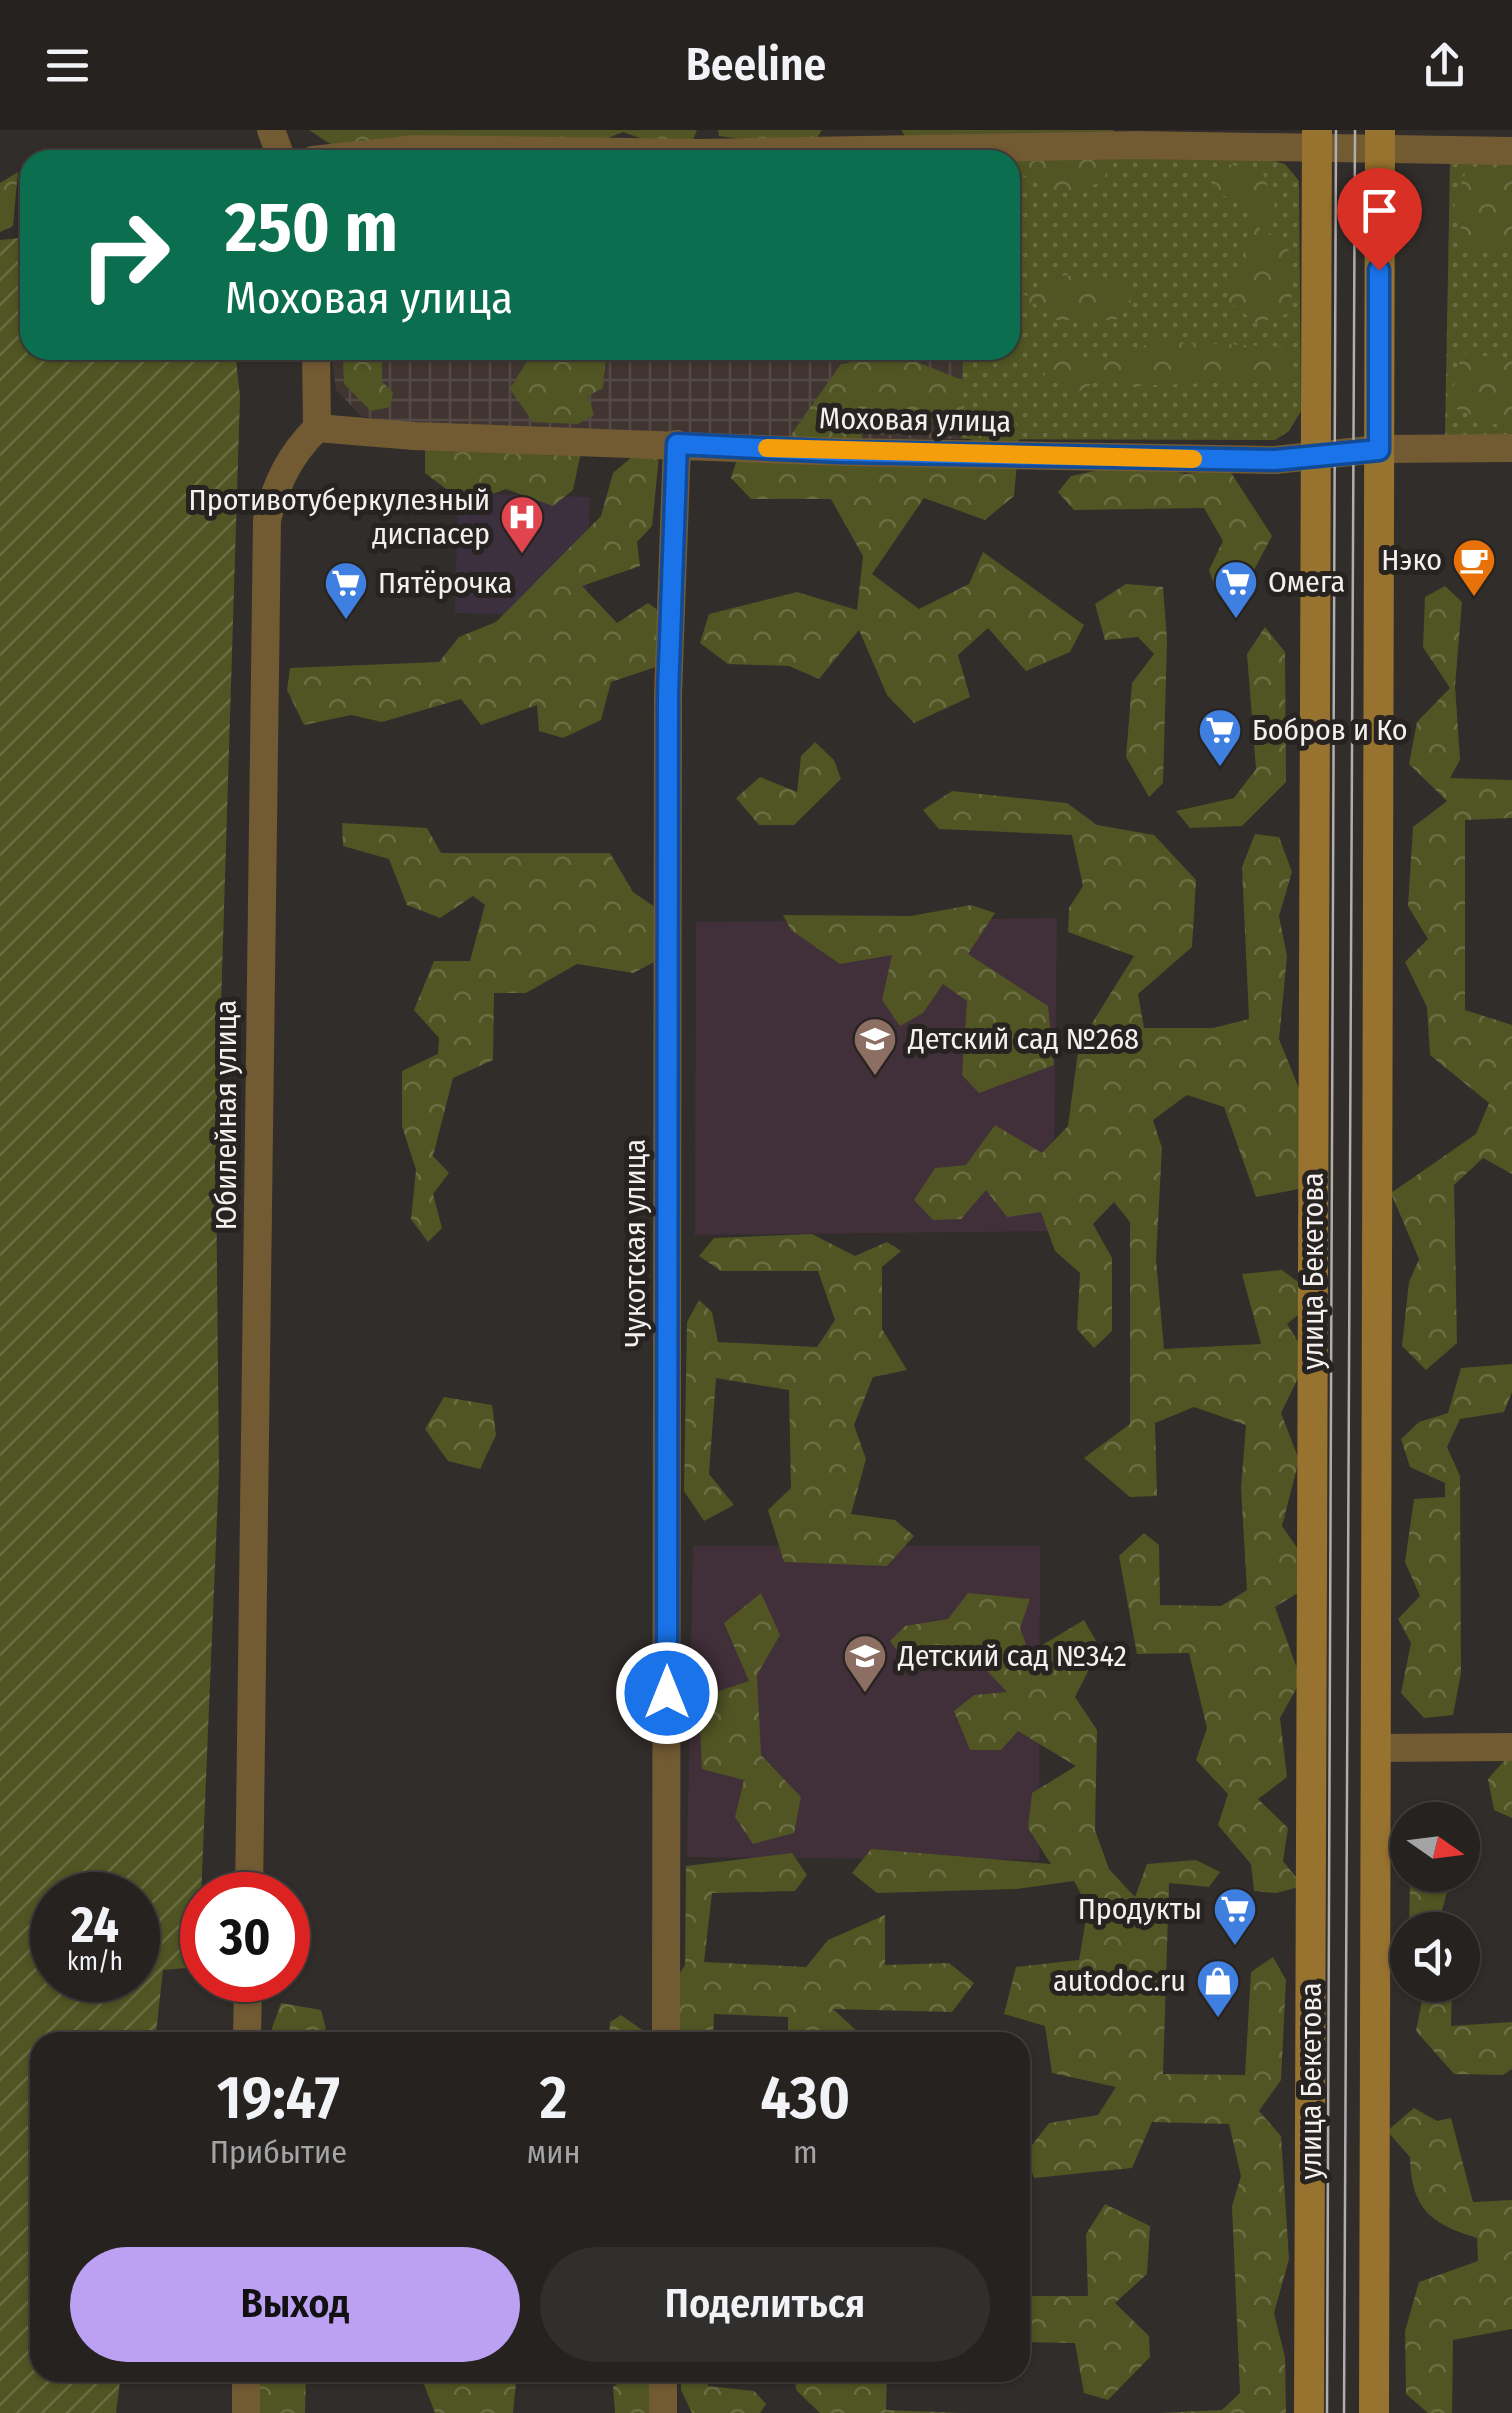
<!DOCTYPE html>
<html lang="ru">
<meta charset="utf-8">
<style>
body{margin:0;font-family:"Fira Sans Condensed",sans-serif;background:#312f2d;color:#f1f3f6;height:100vh;display:flex;flex-direction:column;font-size:38px;white-space:nowrap}
*{box-sizing:border-box;margin:0}
p{font-size:32px;color:#a3a4a5}
.icon{flex:none;width:55px;height:55px;fill:none;stroke:currentColor;stroke-width:2;stroke-linecap:round;stroke-linejoin:round}
.map{position:relative;flex:1;overflow:hidden}
.side{position:absolute;left:30px;top:1902px;width:1000px;height:350px;display:flex;flex-direction:column;background:#252220;border-radius:30px;box-shadow:0 2px 8px #0004,0 0 0 2px #423f3e}
.side>*{flex:none}
.guide{position:absolute;left:20px;top:20px;width:1000px;height:210px;border-radius:30px;box-shadow:0 2px 8px #0004,0 0 0 2px #423f3e;background:#0b6e4f;color:#fff;overflow:hidden}
.needle{width:65px;rotate:104deg}
.fabs{position:absolute;left:1390px;top:1672px;display:grid;gap:20px}
.fabs a{display:grid;place-items:center;width:90px;height:90px;border-radius:50%;background:#252220;box-shadow:0 2px 8px #0004,0 0 0 2px #423f3e;font-size:50px}
.speed{position:absolute;left:30px;top:1742px;display:flex;gap:20px;font-size:50px;font-weight:700;text-align:center}
.speed>*{display:grid;place-content:center;width:130px;height:130px;border-radius:50%;background:#252220;box-shadow:0 2px 8px #0004,0 0 0 2px #423f3e;line-height:1}
.speed small{font-size:25px;font-weight:400}
.speed .limit{border:15px solid #d22;background:#fff;color:#111}
.pin{position:absolute;display:grid;place-items:center;width:85px;height:85px;color:#fff;margin:-102px -42px;border-radius:50% 50% 50% 0;rotate:-45deg;box-shadow:0 0 10px #0007}
.pin .icon{rotate:45deg}
.me{position:absolute;width:110px;margin:-55px;rotate:0deg;stroke-linejoin:round;filter:drop-shadow(0 0 8px #0008)}
.turn{display:flex;align-items:center;gap:35px;height:210px;padding:0 40px;font-size:45px}
.turn .icon{width:130px;height:130px;stroke-width:2.5}
.turn b{display:block;font-size:70px;line-height:85px}
.eta{display:flex;justify-content:space-evenly;align-items:center;height:170px;text-align:center}
.eta b{font-size:60px;font-weight:600;line-height:70px}
.button{display:flex;gap:20px;margin-top:auto;padding:20px 40px}
.button a{flex:1;height:115px;border-radius:60px;background:#bca0f2;color:#111;font-size:40px;font-weight:600;line-height:115px;text-align:center}
.button a+a{background:#312f2d;color:#f1f3f6}
header{display:flex;justify-content:space-between;align-items:center;height:130px;padding:0 40px;background:#252220;font-size:45px;font-weight:600}
.map>svg:first-child{display:block}
.industrial{fill:url(#industrial-grid)}
.education{fill:#412f39}
.medical{fill:#3d303e}
.grass{fill:url(#grass-dots)}
.forest{fill:url(#forest-crowns)}
.garden{fill:url(#garden-furrows);fill-rule:evenodd}
.lines{fill:none;stroke-linecap:round;stroke-linejoin:round}
.minor{stroke:#725a33;stroke-width:28}
.secondary{stroke:#98722f;stroke-width:30}
.tram{stroke:#b0adac;stroke-width:2.5}
.route-casing{stroke:#114b97;stroke-width:25}
.route{stroke:#1a73e8;stroke-width:18}
.slow{stroke:#f59e0b;stroke-width:18}
.labels{text-anchor:middle;dominant-baseline:central;stroke-width:10;stroke-linejoin:round;paint-order:stroke}
.street-label{font-size:30px;fill:#f3f0ef;stroke:#272321}
.poi-label{font-size:30px;fill:#f3f0ef;stroke:#272321;text-anchor:start}
</style>
<header><svg class="icon" aria-label="menu" viewBox="0 0 24 24"><path d="M4 6h16M4 12h16M4 18h16"/></svg>Beeline<svg class="icon" aria-label="share" viewBox="0 0 24 24"><path d="M12 15V3M7 8l5-5 5 5M5 13v7h14v-7"/></svg></header>
<div class="map">
<svg width="1512" height="2283" viewBox="0 0 1512 2283">
<defs>
<pattern id="industrial-grid" width="8" height="8" patternUnits="userSpaceOnUse" patternTransform="scale(2.5)"><rect width="8" height="8" fill="#403531"/><path d="M0 4h8M4 0v8" fill="none" stroke="#534945"/></pattern>
<pattern id="grass-dots" width="8" height="8" patternUnits="userSpaceOnUse" patternTransform="scale(2.5)"><rect width="8" height="8" fill="#505523"/><path d="M2 2h.1M6 6h.1" fill="none" stroke="#6a6e43" stroke-width="1.8" stroke-linecap="round"/></pattern>
<pattern id="forest-crowns" width="20" height="18" patternUnits="userSpaceOnUse" patternTransform="scale(2.5)"><rect width="20" height="18" fill="#505523"/><path d="M2 6a3 3 0 1 1 6 0M12 15a3 3 0 1 1 6 0" fill="none" stroke="#6a6e43"/></pattern>
<pattern id="garden-furrows" width="10" height="10" patternUnits="userSpaceOnUse" patternTransform="scale(2.5)"><rect width="10" height="10" fill="#505523"/><path d="M-1 1l2-2M0 10L10 0M9 11l2-2" fill="none" stroke="#6a6e43"/></pattern>
</defs>
<rect width="100%" height="100%" fill="#312d2b"/>
<!-- industrial -->
<polygon class="industrial" points="331,220 963,220 961,309 721,308 411,295 361,286 336,260"/>
<!-- education -->
<g class="education">
<polygon points="1057,788 1053,1101 695,1105 696,792"/>
<polygon points="693,1416 1040,1416 1039,1730 687,1727"/>
</g>
<!-- medical -->
<polygon class="medical" points="458,363 590,367 586,486 455,483"/>
<!-- grass -->
<g class="grass">
<polygon points="1135,27 1271,30 1285,34 1299,51 1301,281 1289,301 1275,310 961,309 963,220 1010,220 1010,30"/>
<polygon points="1450,33 1512,33 1512,307 1445,306"/>
</g>
<!-- forest -->
<g class="forest">
<polygon points="309,0 697,0 687,25 623,2 590,15 422,5 341,21"/>
<polygon points="718,0 822,0 811,17 719,6"/>
<polygon points="901,0 1114,0 1104,52 1062,63 1019,43 1018,10 911,15"/>
<polygon points="1224,33 1263,43 1275,76 1259,98 1288,113 1293,182 1257,193 1227,171 1251,108 1248,71 1220,65 1209,49"/>
<polygon points="1512,36 1512,114 1468,122 1454,74 1467,38"/>
<polygon points="18,42 13,96 0,102 0,53"/>
<polygon points="1065,145 1126,155 1132,176 1115,190 1054,190 1034,173 1010,185 1010,159 1029,167"/>
<polygon points="1156,211 1289,217 1294,237 1284,250 1133,256 1101,249 1080,261 1043,247 1061,220 1102,232"/>
<polygon points="364,220 382,231 382,252 393,262 390,277 371,281 344,254 343,228"/>
<polygon points="1462,223 1512,230 1512,295 1498,295 1449,276"/>
<polygon points="606,224 603,258 588,266 594,285 578,294 533,292 510,259 527,231"/>
<polygon points="900,225 962,250 965,277 945,294 917,288 893,305 862,303 863,330 958,334 996,266 1020,300 1014,366 985,390 924,368 872,444 919,479 969,454 983,422 1084,495 1070,522 1026,541 988,498 958,525 970,567 914,593 887,565 859,500 819,549 789,536 728,534 700,513 709,484 797,462 857,480 863,426 831,369 751,369 731,348 741,316 786,312 841,234"/>
<polygon points="425,315 581,322 573,360 553,376 506,359 466,374 425,343"/>
<polygon points="639,321 659,326 652,396 637,412 640,436 582,456 617,493 648,473 678,495 683,528 611,552 601,590 563,608 539,601 537,575 481,595 461,569 382,592 351,585 304,595 287,560 290,538 439,532 459,507 496,492 601,386 613,343"/>
<polygon points="1136,332 1185,344 1228,338 1272,406 1239,468 1218,466 1209,440 1223,411 1204,378 1074,380 1058,362 1071,346"/>
<polygon points="1126,454 1163,457 1167,510 1163,653 1149,667 1126,627 1132,553 1154,524 1138,507 1105,510 1095,474"/>
<polygon points="1445,456 1462,472 1455,556 1460,630 1450,648 1512,650 1512,688 1465,690 1465,880 1512,895 1512,1044 1483,1028 1454,1055 1457,1213 1426,1240 1402,1216 1409,1152 1419,1129 1391,1063 1476,1004 1489,973 1430,925 1427,877 1405,832 1428,809 1408,776 1413,697 1447,671 1409,634 1417,592 1450,558 1423,517 1425,467"/>
<polygon points="1265,497 1285,522 1286,652 1242,696 1190,698 1176,681 1234,668 1256,639 1247,524"/>
<polygon points="815,612 834,630 841,649 794,695 759,695 736,668 760,647 797,662 801,626"/>
<polygon points="952,661 1067,673 1097,695 1154,705 1196,750 1192,817 1138,864 1144,898 1213,898 1249,889 1242,737 1255,704 1279,707 1292,742 1279,786 1287,826 1279,909 1304,971 1304,1058 1256,1067 1224,977 1187,965 1153,990 1162,1018 1156,1129 1164,1219 1261,1214 1242,1144 1282,1140 1302,1155 1304,1180 1287,1194 1308,1228 1281,1283 1299,1330 1282,1396 1307,1432 1306,1458 1275,1477 1301,1550 1280,1588 1287,1647 1258,1669 1288,1698 1283,1731 1303,1756 1276,1763 1254,1761 1251,1734 1218,1695 1228,1664 1196,1630 1207,1598 1189,1523 1137,1524 1119,1426 1144,1403 1159,1415 1160,1475 1221,1476 1247,1460 1241,1358 1246,1295 1194,1277 1155,1293 1157,1366 1130,1367 1084,1328 1130,1294 1130,1092 1114,1072 1093,1094 1112,1128 1112,1201 1094,1218 1077,1199 1080,1143 1055,1121 1041,1082 1007,1087 986,1060 961,1089 933,1090 914,1070 935,1038 966,1035 995,995 1042,1023 1068,996 1079,914 1134,826 1068,802 1069,778 1083,756 1072,705 939,699 923,680"/>
<polygon points="342,693 427,698 441,723 610,723 633,762 662,782 662,828 633,843 577,834 526,863 494,863 493,930 453,948 433,1026 449,1043 433,1064 442,1098 428,1112 411,1089 416,1040 402,996 402,941 438,924 439,908 414,880 434,831 470,831 485,775 473,766 440,788 407,775 389,729 343,716"/>
<polygon points="971,775 995,783 968,824 1048,876 1054,935 979,963 962,945 967,871 943,854 923,883 900,896 882,870 892,825 840,834 791,800 783,785 911,786"/>
<polygon points="812,1104 855,1126 887,1112 901,1121 882,1137 882,1199 907,1240 873,1247 854,1295 866,1329 851,1384 895,1390 914,1406 887,1436 784,1432 768,1380 791,1358 789,1260 716,1248 709,1344 734,1375 704,1391 684,1361 687,1192 699,1170 712,1182 718,1212 817,1217 835,1190 818,1141 721,1141 699,1126 714,1108"/>
<polygon points="1512,1234 1512,1262 1504,1282 1460,1289 1447,1317 1460,1346 1461,1543 1453,1585 1424,1588 1401,1563 1411,1513 1398,1489 1420,1466 1405,1432 1414,1369 1445,1367 1445,1353 1410,1337 1401,1309 1419,1292 1448,1283 1461,1238"/>
<polygon points="444,1267 492,1275 496,1305 480,1339 448,1331 425,1299"/>
<polygon points="761,1463 780,1505 757,1545 761,1625 801,1667 794,1703 753,1714 735,1687 744,1650 702,1639 700,1598 716,1562 749,1551 724,1493"/>
<polygon points="968,1463 1030,1469 1020,1498 1029,1523 1084,1490 1100,1518 1075,1567 1097,1600 1095,1700 1109,1739 1135,1767 1147,1734 1196,1730 1220,1742 1209,1757 1169,1753 1163,1944 1245,1945 1251,1842 1273,1827 1286,1850 1281,1950 1259,1981 1281,2006 1289,2129 1274,2183 1285,2227 1286,2283 1159,2283 1222,2280 1240,2263 1232,2076 1241,2046 1229,1994 1152,1992 1132,2038 1034,2048 1026,2023 1049,1993 1098,1985 1116,1957 1052,1943 1045,1896 1004,1884 1016,1837 1079,1830 1088,1777 1074,1751 1016,1759 877,1763 852,1743 871,1719 1051,1734 1028,1698 1032,1663 1076,1636 1018,1601 1001,1620 970,1620 954,1581 974,1565 1007,1562 972,1525 911,1538 890,1511 905,1496 948,1489"/>
<polygon points="1509,1625 1512,1626 1512,1688 1494,1680 1488,1649"/>
<polygon points="792,1723 807,1745 795,1761 712,1763 704,1832 806,1837 828,1810 885,1785 885,1835 949,1833 974,1853 952,1882 833,1879 869,1912 788,1912 788,1887 714,1884 713,1912 666,1912 659,1876 685,1835 686,1736"/>
<polygon points="1415,1745 1452,1745 1442,1780 1453,1800 1409,1800 1410,1753"/>
<polygon points="1425,1855 1452,1855 1451,1896 1512,1892 1512,1939 1503,1945 1454,1944 1416,1901"/>
<polygon points="281,1873 321,1880 326,1899 304,1912 267,1912"/>
<polygon points="621,1885 645,1902 644,1912 609,1912 610,1892"/>
<path d="M 1414,1978 L 1437,1991 L 1451,1988 L 1473,2072 L 1512,2070 L 1512,2199 L 1453,2210 L 1452,2283 L 1428,2283 L 1406,2264 L 1405,2201 L 1419,2152 L 1478,2131 L 1477,2108 C 1430,2094 1411,2078 1410,2027 L 1387,2001 Z"/>
<polygon points="1105,2074 1150,2096 1147,2144 1115,2173 1149,2206 1150,2227 1108,2270 1084,2263 1075,2213 1020,2212 1020,2173 1032,2166 1088,2166 1086,2104"/>
<polygon points="253,2243 306,2243 305,2283 251,2283"/>
<polygon points="517,2243 513,2283 435,2283 420,2244"/>
<polygon points="634,2243 649,2243 666,2265 666,2283 615,2283 613,2257"/>
<polygon points="681,2243 709,2243 708,2256 754,2261 766,2274 760,2283 692,2283 681,2260"/>
<polygon points="795,2243 887,2243 886,2280 963,2283 820,2283 796,2260"/>
</g>
<!-- garden -->
<path class="garden" d="M 30,107 L 30,220 L 235,220 L 240,267 L 216,1035 L 219,1342 L 198,1837 L 163,1840 L 155,1912 L 40,1912 L 40,2242 L 121,2243 L 116,2283 L 0,2283 L 0,110 ZM 52,1765 L 138,1765 L 138,1850 L 52,1850 Z"/>
<g class="lines">
<!-- minor -->
<g class="minor">
<polyline points="271,0 282,30"/>
<polyline points="313,30 415,19 700,23 1138,15 1512,21"/>
<polyline points="317,298 414,306 843,322 1275,330 1379,319 1512,318"/>
<polyline points="1375,1618 1512,1617"/>
<path d="M 249,1765 L 267,390 C 277,352 289,326 317,298 L 316,220"/>
<polyline points="247,1912 248,1850"/>
<polyline points="666,1912 668,564 677,314"/>
<polyline points="246,2283 246,2242"/>
<polyline points="663,2283 663,2242"/>
</g>
<!-- secondary -->
<g class="secondary">
<polyline points="1309,2283 1317,0"/>
<polyline points="1374,2283 1380,0"/>
</g>
<!-- tram -->
<g class="tram">
<polyline points="1327,2283 1336,0"/>
<polyline points="1344,2283 1355,0"/>
</g>
</g>
<g class="lines">
<!-- route casing -->
<g class="route-casing">
<polyline id="route" points="667,1563 668,564 677,314 842,322 1275,330 1379,320 1379,140"/>
</g>
<!-- route -->
<use href="#route" class="route"/>
<!-- slow -->
<polyline class="slow" points="767,318 1193,329"/>
</g>
<!-- icons -->
<defs>
<g id="hospital-pin" transform="scale(2.25)"><path d="M0 17L-7.5 6A9.5 9.5 0 1 1 7.5 6Z" fill="#e0444e" stroke="#272321"/><path d="M-5-5h3v3.5h4V-5h3V5h-3V1.5h-4V5h-3Z" fill="#fff"/></g>
<g id="cafe-pin" transform="scale(2.25)"><path d="M0 17L-7.5 6A9.5 9.5 0 1 1 7.5 6Z" fill="#e8710a" stroke="#272321"/><path d="M-5.5-4.5H6V0H3Q3 3.5 0 3.5H-2.5Q-5.5 3.5-5.5 0ZM3-3.2v2h1.7v-2ZM-6 4.5H4V6H-6Z" fill="#fff"/></g>
<g id="supermarket-pin" transform="scale(2.25)"><path d="M0 17L-7.5 6A9.5 9.5 0 1 1 7.5 6Z" fill="#3f7fe0" stroke="#272321"/><path d="M-6-5.5h2.5l.6 2H6L4.5 2H-2.5L-4.4-4H-6ZM-1.5 3.2a1.3 1.3 0 1 0 .1 0ZM3 3.2a1.3 1.3 0 1 0 .1 0Z" fill="#fff"/></g>
<g id="school-pin" transform="scale(2.25)"><path d="M0 17L-7.5 6A9.5 9.5 0 1 1 7.5 6Z" fill="#8d6e63" stroke="#272321"/><path d="M0-5L7-2L0 1L-7-2ZM-4 1L0 2.5L4 1V4Q0 6-4 4Z" fill="#fff"/></g>
<g id="shop-pin" transform="scale(2.25)"><path d="M0 17L-7.5 6A9.5 9.5 0 1 1 7.5 6Z" fill="#3f7fe0" stroke="#272321"/><path d="M-5-2.5h2.3a2.7 3.5 0 0 1 5.4 0H5L5.5 6h-11ZM-1.5-2.5h3a1.5 2.3 0 0 0-3 0Z" fill="#fff"/></g>
</defs>
<g fill-rule="evenodd">
<use href="#hospital-pin" x="522" y="387"/>
<use href="#cafe-pin" x="1474" y="430"/>
<use href="#supermarket-pin" x="1236" y="452"/>
<use href="#supermarket-pin" x="346" y="453"/>
<use href="#supermarket-pin" x="1220" y="600"/>
<use href="#school-pin" x="875" y="909"/>
<use href="#school-pin" x="865" y="1526"/>
<use href="#supermarket-pin" x="1235" y="1779"/>
<use href="#shop-pin" x="1218" y="1851"/>
</g>
<g class="labels">
<!-- street labels -->
<g class="street-label">
<text transform="translate(915 290) rotate(1)">Моховая улица</text>
<text transform="translate(226 985) rotate(-90)">Юбилейная улица</text>
<text transform="translate(635 1113) rotate(-90)">Чукотская улица</text>
<text transform="translate(1313 1141) rotate(-90)">улица Бекетова</text>
<text transform="translate(1311 1951) rotate(-90)">улица Бекетова</text>
</g>
<!-- poi labels -->
<g class="poi-label">
<text x="490" y="370" text-anchor="end">Противотуберкулезный<tspan x="490" dy="34">диспасер</tspan></text>
<text x="1442" y="430" text-anchor="end">Нэко</text>
<text x="1268" y="452">Омега</text>
<text x="378" y="453">Пятёрочка</text>
<text x="1252" y="600">Бобров и Ко</text>
<text x="908" y="909">Детский сад №268</text>
<text x="898" y="1526">Детский сад №342</text>
<text x="1202" y="1779" text-anchor="end">Продукты</text>
<text x="1186" y="1851" text-anchor="end">autodoc.ru</text>
</g>
</g>
</svg>
<div class="fabs">
<a><svg class="needle" viewBox="-14 -14 28 28"><path d="M0-13l5 13h-10z" fill="#e53935"/><path d="M0 13l5-13h-10z" fill="#a3a4a5"/></svg></a>
<a><svg class="icon" aria-label="sound" viewBox="0 0 24 24"><path d="M4 9h4l5-4v14l-5-4H4zM17 9q2 3 0 6"/></svg></a>
</div>
<div class="speed"><div>24<small>km/h</small></div><div class="limit">30</div></div>
<div class="pin" style="left:1379px;top:140px;background:#d93025"><svg class="icon" aria-label="arrive" viewBox="0 0 24 24"><path d="M6 21V4h12l-3 4 3 4H6"/></svg></div>
<svg class="me" style="left:667px;top:1563px" viewBox="-20 -20 40 40"><circle r="17" fill="#1a73e8" stroke="#fff" stroke-width="3"/><path d="M0-11L8 9 0 5-8 9z" fill="#fff"/></svg>
<div class="guide">
<div class="turn"><svg class="icon" aria-label="right" viewBox="0 0 24 24"><path d="M7 20v-9h11M14 6l5 5-5 5"/></svg><div><b>250 m</b>Моховая улица</div></div>
</div>
<section class="side">
<div class="eta">
<div><b>19:47</b><p>Прибытие</p></div>
<div><b>2</b><p>мин</p></div>
<div><b>430</b><p>m</p></div>
</div>
<div class="button"><a>Выход</a><a>Поделиться</a></div>
</section>
</div>
